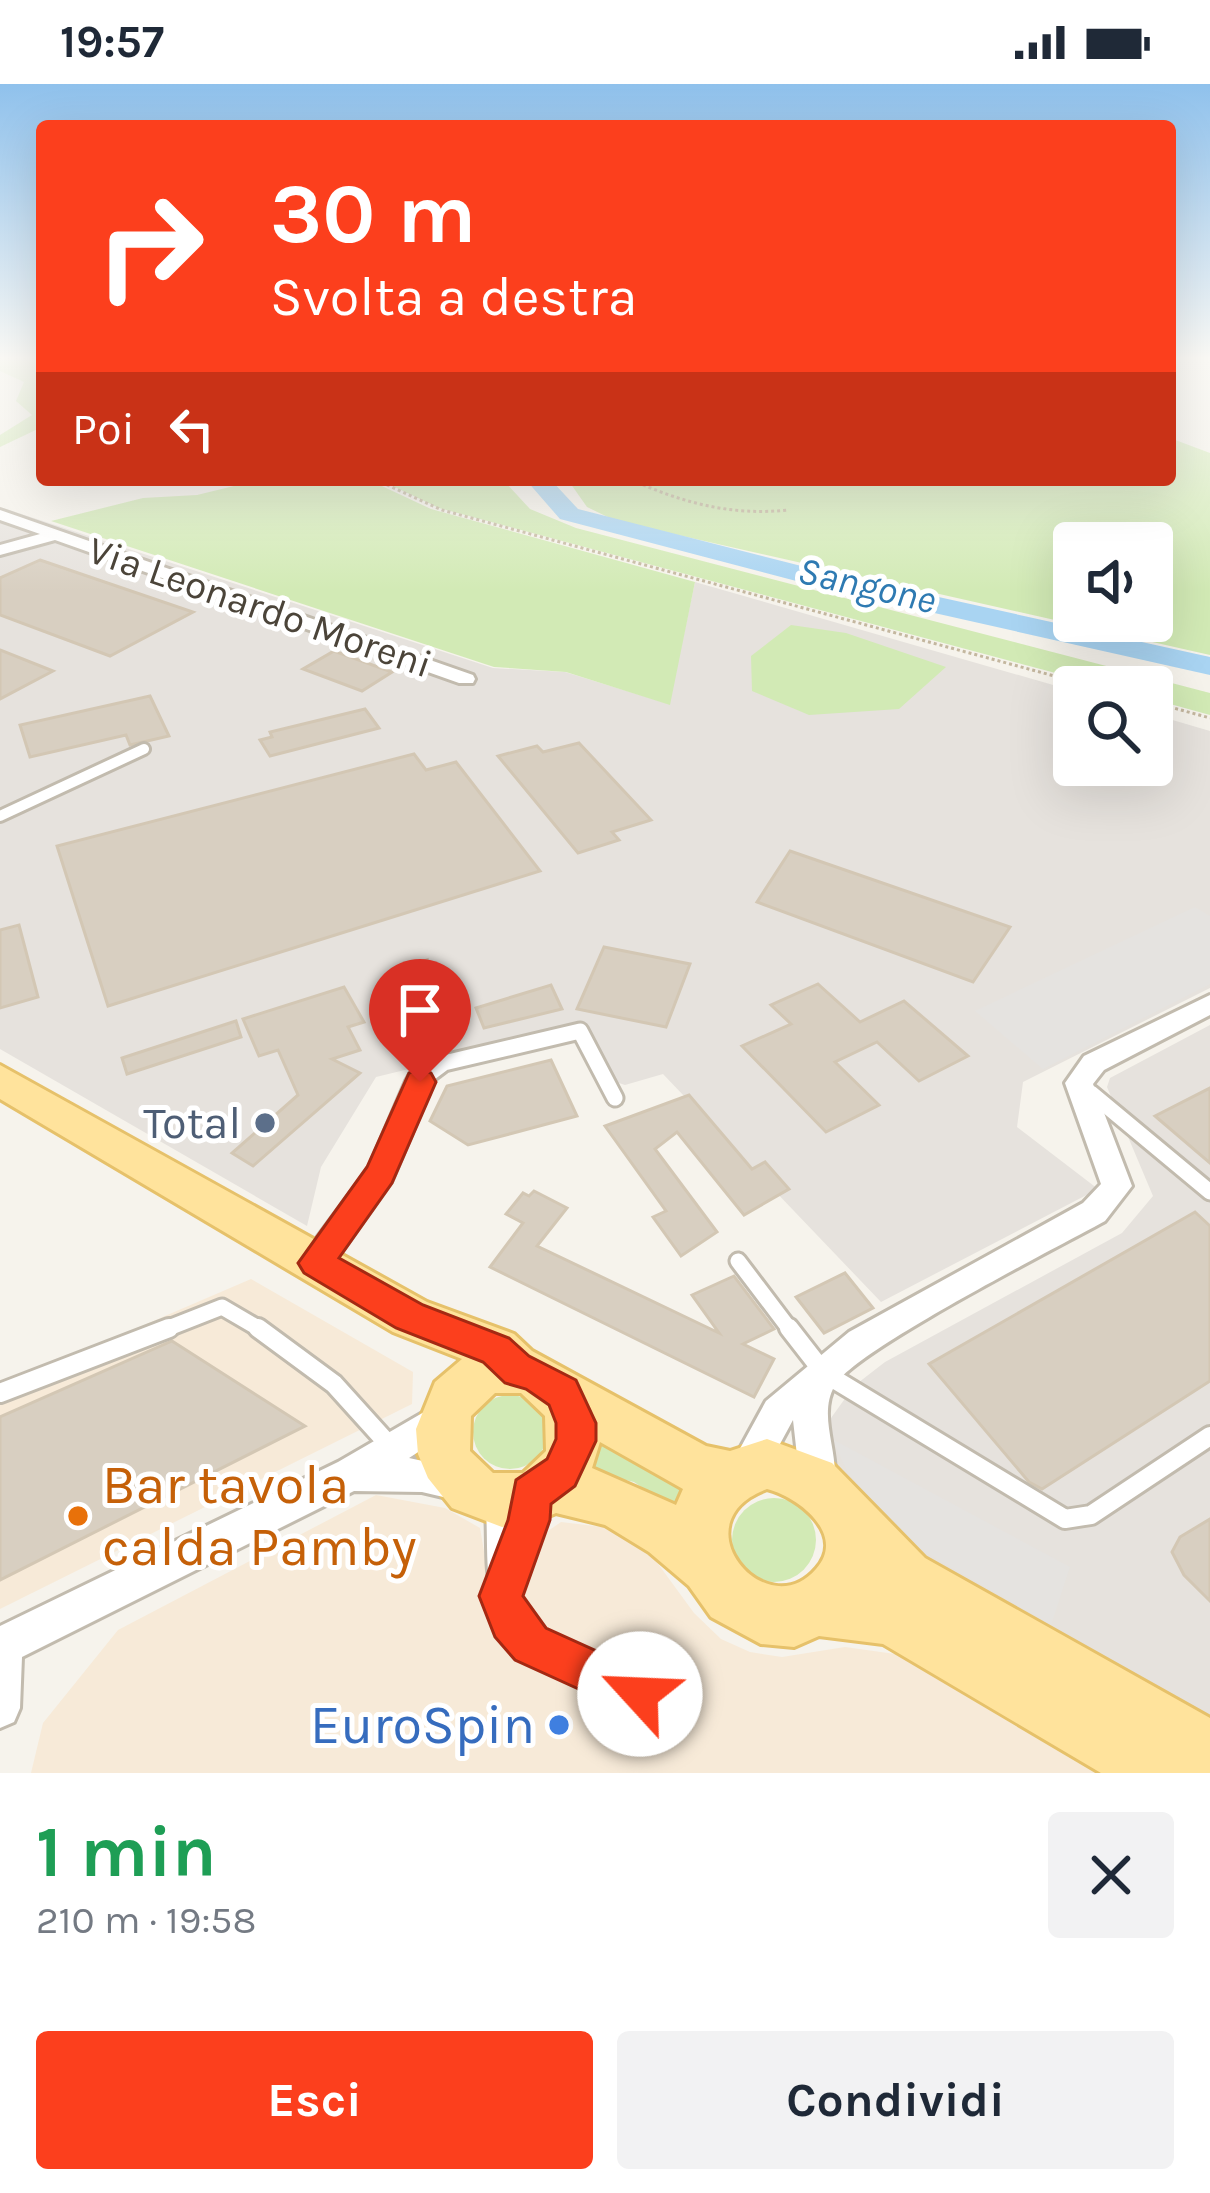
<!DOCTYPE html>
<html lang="it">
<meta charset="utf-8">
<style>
body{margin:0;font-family:Karla,sans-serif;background:#f2f2f3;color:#1f2937;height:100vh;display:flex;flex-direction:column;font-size:45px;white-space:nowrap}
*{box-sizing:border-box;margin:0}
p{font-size:39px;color:#747a83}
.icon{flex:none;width:66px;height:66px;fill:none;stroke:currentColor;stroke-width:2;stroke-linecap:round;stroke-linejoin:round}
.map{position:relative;height:1689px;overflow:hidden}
.side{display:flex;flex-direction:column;background:#fff;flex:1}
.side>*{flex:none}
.hud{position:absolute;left:36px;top:36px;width:1140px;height:366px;border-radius:12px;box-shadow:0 12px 48px #0002;background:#fc3f1d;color:#fff;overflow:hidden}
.tools{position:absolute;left:1053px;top:438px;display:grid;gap:24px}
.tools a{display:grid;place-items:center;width:120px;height:120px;border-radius:12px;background:#fff;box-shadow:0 12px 48px #0002;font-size:60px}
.pin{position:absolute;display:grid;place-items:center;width:102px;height:102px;color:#fff;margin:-123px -51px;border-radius:50% 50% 50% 0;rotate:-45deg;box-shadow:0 0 12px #0007}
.pin .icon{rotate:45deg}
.me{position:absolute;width:132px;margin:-66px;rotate:295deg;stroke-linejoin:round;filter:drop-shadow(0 0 9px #0008)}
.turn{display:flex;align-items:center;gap:42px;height:252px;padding:0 36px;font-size:54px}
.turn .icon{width:156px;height:156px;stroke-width:2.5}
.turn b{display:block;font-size:84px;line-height:102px}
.then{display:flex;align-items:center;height:114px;padding:0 36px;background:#0003;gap:24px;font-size:45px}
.round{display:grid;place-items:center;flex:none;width:126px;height:126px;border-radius:12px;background:#f2f2f3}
.head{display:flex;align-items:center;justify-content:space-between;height:204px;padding:0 36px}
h1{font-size:72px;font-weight:700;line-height:90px;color:#1e9e55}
.primary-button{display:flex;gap:24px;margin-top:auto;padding:24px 36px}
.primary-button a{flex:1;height:138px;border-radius:12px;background:#fc3f1d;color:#fff;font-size:48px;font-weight:700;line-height:138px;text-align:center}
.primary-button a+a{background:#f2f2f3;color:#1f2937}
.status{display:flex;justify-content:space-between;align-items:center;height:84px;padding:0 60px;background:#fff;direction:ltr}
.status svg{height:33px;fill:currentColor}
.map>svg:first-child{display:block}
.commercial{fill:#f7ead8}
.industrial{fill:#e6e2dd}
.green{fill:#d2eab5;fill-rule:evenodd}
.parking{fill:#e5e3e0}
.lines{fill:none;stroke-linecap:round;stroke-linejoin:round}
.river{fill:#a9d4f2;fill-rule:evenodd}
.building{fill:#d8cfc1;stroke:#d3c7b4;stroke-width:3}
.service-far2-casing{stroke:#c2bbae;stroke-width:16}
.service-far1-casing{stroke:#c2bbae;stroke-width:21}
.service-casing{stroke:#c2bbae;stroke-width:24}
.minor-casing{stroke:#c2bbae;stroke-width:6}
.primary-casing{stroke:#e6c16a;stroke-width:6}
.path{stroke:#c4b79f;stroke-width:3;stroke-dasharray:3 3;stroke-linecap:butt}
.service-far2{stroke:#fff;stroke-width:10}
.service-far1{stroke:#fff;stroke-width:15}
.service{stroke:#fff;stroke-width:18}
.minor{fill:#fff;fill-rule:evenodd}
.primary{fill:#ffe39c;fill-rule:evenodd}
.route{fill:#fc3f1d;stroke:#a42913;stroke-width:3}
.service-dot{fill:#5c6f8a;stroke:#fff;stroke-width:4.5}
.food-dot{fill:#e8710a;stroke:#fff;stroke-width:4.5}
.shop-dot{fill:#3f7fe0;stroke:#fff;stroke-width:4.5}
.labels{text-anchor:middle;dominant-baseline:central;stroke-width:10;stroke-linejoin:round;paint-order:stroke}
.far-water-label{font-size:39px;font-style:italic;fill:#2e7ab2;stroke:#fff}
.far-street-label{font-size:39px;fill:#4b4439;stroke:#fff}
.service-label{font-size:45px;fill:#4e5e75;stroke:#fff;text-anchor:end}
.near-food-label{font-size:54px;fill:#c56008;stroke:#fff;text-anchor:start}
.near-shop-label{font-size:54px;fill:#366cbe;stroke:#fff;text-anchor:end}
</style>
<div class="status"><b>19:57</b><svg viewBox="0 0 49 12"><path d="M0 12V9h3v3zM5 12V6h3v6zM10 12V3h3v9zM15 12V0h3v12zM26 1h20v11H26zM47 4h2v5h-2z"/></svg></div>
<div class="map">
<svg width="1210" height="1689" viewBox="0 0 1210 1689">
<rect width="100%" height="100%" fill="#f6f3ec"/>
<!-- commercial -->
<g class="commercial">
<polygon points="251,1195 413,1288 412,1320 0,1525 0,1303"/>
<polygon points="376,1411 445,1424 480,1444 486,1479 529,1482 548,1447 561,1438 611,1444 656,1477 694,1529 721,1555 750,1568 782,1573 845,1563 895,1570 1095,1689 31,1689 43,1639 118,1546"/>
</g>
<!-- industrial -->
<g class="industrial">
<polygon points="0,423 493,584 565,588 669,620 695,498 1074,607 1074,681 1152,681 1152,630 1210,647 1210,904 1023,998 1017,1043 1098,1105 881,1218 663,990 625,1001 610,996 583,941 414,977 413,984 376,993 321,1083 307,1142 0,965"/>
<polygon points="1210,941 1210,1648 913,1479 839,1394 826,1362 831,1334 854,1302 885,1278 1122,1149 1153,1112 1107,1003 1110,994"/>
</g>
<!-- green -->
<g class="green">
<polygon points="0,272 42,272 42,343 0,363 0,351 32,331 16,317 24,298 0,287"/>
<path d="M 1170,354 L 1210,369 L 1210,571 L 616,437 L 587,423 L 568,396 L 1170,396 ZM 1074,459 L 1152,459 L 1152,537 L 1074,537 Z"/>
<polygon points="234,396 369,396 431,425 695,498 670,621 566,588 494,583 51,437 143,414 197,411 238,401"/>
<polygon points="380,396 503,396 530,425 576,444 1210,609 1210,631 1152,615 1152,603 1108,603 439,424"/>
<polygon points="791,541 846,549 946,583 899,625 809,631 752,607 751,572"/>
<circle cx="510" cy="1348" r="37"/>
<polygon points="603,1352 688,1401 676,1426 634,1398 592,1388"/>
<circle cx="774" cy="1456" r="42"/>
</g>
<!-- parking -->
<g class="parking">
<polygon points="1195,823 1210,832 1210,900 1043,985 975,927"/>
<polygon points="832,1355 1070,1483 1051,1541 900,1454 847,1387"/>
</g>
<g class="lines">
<!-- river -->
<polygon class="river" points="526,396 551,396 578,425 825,488 1210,573 1210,591 823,504 560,435"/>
</g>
<!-- building -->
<g class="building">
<polygon points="40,476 193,528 110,572 0,531 0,494"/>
<polygon points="0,566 53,587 0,615"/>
<polygon points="334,567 392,588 362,607 303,585"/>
<polygon points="150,612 169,652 130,661 126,651 30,673 20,641"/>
<polygon points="365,625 379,644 270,672 260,656 272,653 270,648"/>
<polygon points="579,659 651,736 612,748 619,756 578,769 498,672 537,662 543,668"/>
<polygon points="414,670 426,686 456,678 540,787 108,922 57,762"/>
<polygon points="790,767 1010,843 973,898 757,818"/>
<polygon points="19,841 38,913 0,924 0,846"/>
<polygon points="604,863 690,880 666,943 577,925"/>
<polygon points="427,876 420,930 401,929 409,882"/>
<polygon points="818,900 860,938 904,917 968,972 919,997 877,958 835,978 879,1021 826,1048 742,962 791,940 771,921"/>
<polygon points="551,901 562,925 484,944 476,924"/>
<polygon points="344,903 364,938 348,943 360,966 332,975 360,989 253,1082 232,1069 298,1011 278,966 259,972 243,935"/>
<polygon points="236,937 241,953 127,990 122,974"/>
<polygon points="551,976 577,1032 468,1061 430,1037 447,1002"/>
<polygon points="1210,1004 1210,1079 1155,1032"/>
<polygon points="689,1011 752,1085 765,1078 789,1105 744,1131 677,1048 655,1065 717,1148 681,1172 653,1133 666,1127 605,1042"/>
<polygon points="534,1107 567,1124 537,1162 719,1249 692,1211 734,1192 774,1245 743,1260 774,1275 754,1313 490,1183 523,1139 506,1130 523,1109 529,1112"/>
<polygon points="1195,1128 1210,1142 1210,1297 1042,1405 1029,1398 929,1280"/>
<polygon points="845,1189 873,1224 824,1249 796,1213"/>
<polygon points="172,1257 305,1342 0,1496 0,1333"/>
<polygon points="1210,1435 1210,1517 1184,1491 1172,1468 1180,1453"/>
</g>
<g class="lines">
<!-- service-far2 casing -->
<g class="service-far2-casing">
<polyline id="service-far2" points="0,732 144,665"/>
</g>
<!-- service-far1 casing -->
<g class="service-far1-casing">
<g id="service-far1">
<polyline points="420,997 444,979 580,947 615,1014"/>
<polyline points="1091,1009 1210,1108"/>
<polyline points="738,1177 791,1247"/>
<polyline points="161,1247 222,1223 263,1247"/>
</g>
</g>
<!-- service casing -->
<g class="service-casing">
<g id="service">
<polyline points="258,1244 334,1300 390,1362"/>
<polyline points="789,1244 824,1289 1065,1435 1091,1431 1210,1352"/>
<polyline points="0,1309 169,1244"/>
<path d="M 495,1427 C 497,1454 494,1484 501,1511 C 517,1572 589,1589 640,1610"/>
<polyline points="504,1505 530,1428"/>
</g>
</g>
<!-- minor casing -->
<g class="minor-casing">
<g id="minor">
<polygon points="0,426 473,591 475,595 473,599 459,599 55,456 0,471 0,461 40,450 0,436"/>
<path d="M 1210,911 L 1210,931 L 1104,986 L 1093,1000 L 1132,1102 L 1105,1137 C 1058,1163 855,1266 835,1301 C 815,1335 845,1377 831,1410 L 818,1415 L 805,1410 L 800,1398 L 793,1336 L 762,1393 L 749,1398 L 736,1393 L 731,1381 L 766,1317 L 849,1248 L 1083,1119 L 1101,1100 L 1065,999 L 1084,972 Z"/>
<polygon points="420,987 430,990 434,997 391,1098 327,1188 316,1192 305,1188 300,1179 305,1170 369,1084 406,997 410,990"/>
<polygon points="443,1317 455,1322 460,1333 455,1344 409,1374 469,1387 474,1399 469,1411 456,1416 422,1408 354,1407 22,1573 20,1624 14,1638 0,1644 0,1542 338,1378"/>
</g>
</g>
<!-- primary casing -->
<g class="primary-casing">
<path id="primary" d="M 0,981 L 427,1218 L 514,1250 L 532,1267 L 706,1362 L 730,1367 L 767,1355 L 832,1379 L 925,1474 L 1210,1634 L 1210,1689 L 1101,1689 L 883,1560 L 819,1552 L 794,1563 L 761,1560 L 711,1533 L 689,1502 L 649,1468 L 605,1441 L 556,1429 L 527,1441 L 502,1443 L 452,1424 L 428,1394 L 418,1370 L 416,1345 L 435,1298 L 462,1275 L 393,1248 L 0,1015 ZM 495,1309 L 521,1309 L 545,1332 L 546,1367 L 523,1389 L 493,1389 L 470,1367 L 471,1332 ZM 600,1358 L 683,1405 L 676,1421 L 592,1384 ZM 767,1405 C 799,1413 847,1451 816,1485 C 766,1543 677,1438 767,1405 Z"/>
</g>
<!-- path -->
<g class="path">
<polyline points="376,396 442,426 1095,603"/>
<path d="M 632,396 C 683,419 732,432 788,426"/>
<polyline points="1152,618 1210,634"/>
</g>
<!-- service-far2 -->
<use href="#service-far2" class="service-far2"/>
<!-- service-far1 -->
<use href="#service-far1" class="service-far1"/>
<!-- service -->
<use href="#service" class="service"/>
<!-- minor -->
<use href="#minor" class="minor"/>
<!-- primary -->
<use href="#primary" class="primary"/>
</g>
<!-- sky -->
<linearGradient id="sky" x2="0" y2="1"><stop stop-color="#8fc1ec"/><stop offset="0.54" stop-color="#fbfaf6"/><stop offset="1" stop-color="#fbfaf6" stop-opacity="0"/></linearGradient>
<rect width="1210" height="508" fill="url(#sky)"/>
<!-- route -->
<polygon class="route" points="420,986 431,989 436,998 392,1099 339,1174 423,1221 509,1254 529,1272 576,1296 596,1339 596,1357 575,1402 551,1420 550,1436 523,1512 546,1544 656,1594 663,1610 656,1627 640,1633 515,1576 495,1553 479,1512 508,1436 516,1396 547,1375 556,1355 556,1339 549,1321 526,1305 505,1299 483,1278 396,1244 304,1189 298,1179 367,1083 409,989"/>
<!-- markers -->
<circle class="service-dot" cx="265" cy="1039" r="12"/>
<circle class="food-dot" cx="78" cy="1432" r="12"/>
<circle class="shop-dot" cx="559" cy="1641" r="12"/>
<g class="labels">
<!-- far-water labels -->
<g class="far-water-label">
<text transform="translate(867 501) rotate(13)">Sangone</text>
</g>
<!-- far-street labels -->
<g class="far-street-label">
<text transform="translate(260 523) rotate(19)">Via Leonardo Moreni</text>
</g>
<!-- service labels -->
<g class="service-label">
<text x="241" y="1039">Total</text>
</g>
<!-- near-food labels -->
<g class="near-food-label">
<text x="102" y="1401">Bar tavola<tspan x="102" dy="62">calda Pamby</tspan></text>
</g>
<!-- near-shop labels -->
<g class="near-shop-label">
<text x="535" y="1641">EuroSpin</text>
</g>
</g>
</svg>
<div class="tools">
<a><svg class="icon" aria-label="sound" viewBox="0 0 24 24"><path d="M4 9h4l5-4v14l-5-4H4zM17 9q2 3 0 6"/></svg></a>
<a><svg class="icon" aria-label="search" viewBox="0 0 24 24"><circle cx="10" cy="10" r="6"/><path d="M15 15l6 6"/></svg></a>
</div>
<div class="pin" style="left:420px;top:998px;background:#d93025"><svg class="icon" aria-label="arrive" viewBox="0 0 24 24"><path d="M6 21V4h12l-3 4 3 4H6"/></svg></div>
<svg class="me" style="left:640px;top:1610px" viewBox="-20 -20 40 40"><circle r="19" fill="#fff"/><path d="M0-13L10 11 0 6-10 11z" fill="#fc3f1d"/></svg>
<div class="hud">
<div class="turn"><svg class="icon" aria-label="right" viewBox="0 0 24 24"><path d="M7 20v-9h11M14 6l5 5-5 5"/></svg><div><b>30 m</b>Svolta a destra</div></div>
<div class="then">Poi<svg class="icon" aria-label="left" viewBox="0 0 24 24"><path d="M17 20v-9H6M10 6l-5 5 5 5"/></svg></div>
</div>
</div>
<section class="side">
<div class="head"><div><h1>1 min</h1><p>210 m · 19:58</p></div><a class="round"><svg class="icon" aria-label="close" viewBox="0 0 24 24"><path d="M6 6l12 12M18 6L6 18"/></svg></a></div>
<div class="primary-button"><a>Esci</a><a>Condividi</a></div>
</section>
